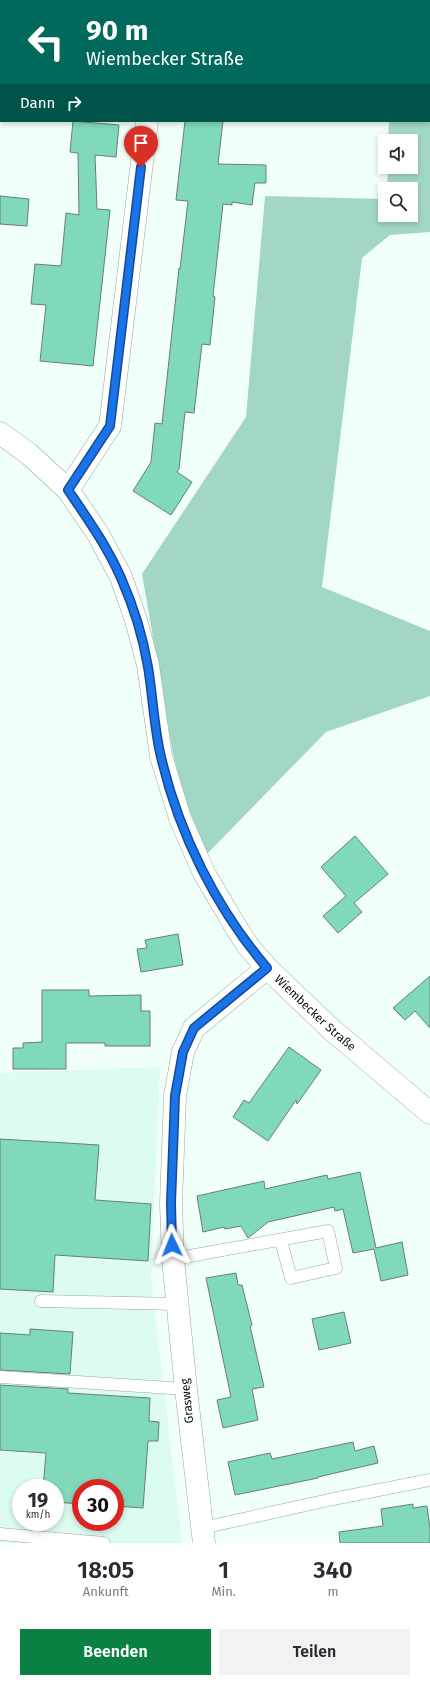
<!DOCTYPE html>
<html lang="de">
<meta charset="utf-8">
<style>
body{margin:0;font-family:"Fira Sans",sans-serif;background:#f2f2f3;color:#2b2b33;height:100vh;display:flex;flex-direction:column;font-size:15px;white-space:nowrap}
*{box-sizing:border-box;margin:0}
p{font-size:13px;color:#7c7c81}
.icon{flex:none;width:22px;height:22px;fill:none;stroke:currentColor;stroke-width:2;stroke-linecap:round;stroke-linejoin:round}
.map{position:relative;height:1543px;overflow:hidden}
.side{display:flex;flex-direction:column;background:#fff;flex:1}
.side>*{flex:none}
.guide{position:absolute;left:0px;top:0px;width:430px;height:122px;box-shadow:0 2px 6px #0003;background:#00695c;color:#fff;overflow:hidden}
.controls{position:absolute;left:378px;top:134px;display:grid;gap:8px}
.controls a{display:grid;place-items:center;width:40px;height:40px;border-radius:0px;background:#fff;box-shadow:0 2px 6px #0003;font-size:20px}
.speed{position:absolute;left:12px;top:1479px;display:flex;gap:8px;font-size:20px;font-weight:700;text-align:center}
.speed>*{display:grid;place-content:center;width:52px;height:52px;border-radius:50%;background:#fff;box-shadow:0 2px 6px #0003;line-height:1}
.speed small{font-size:10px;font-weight:400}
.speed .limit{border:6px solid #d22;background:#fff;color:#111}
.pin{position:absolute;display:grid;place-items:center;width:34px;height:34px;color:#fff;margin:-41px -17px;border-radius:50% 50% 50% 0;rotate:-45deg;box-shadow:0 0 4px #0007}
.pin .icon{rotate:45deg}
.me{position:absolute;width:44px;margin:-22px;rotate:358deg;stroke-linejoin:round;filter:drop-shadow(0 0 3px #0008)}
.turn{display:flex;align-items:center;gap:14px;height:84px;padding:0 20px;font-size:18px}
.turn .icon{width:52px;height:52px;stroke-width:2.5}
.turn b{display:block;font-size:28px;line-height:34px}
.then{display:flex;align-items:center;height:38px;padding:0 20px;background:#0003;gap:8px;font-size:15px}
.eta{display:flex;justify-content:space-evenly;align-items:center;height:68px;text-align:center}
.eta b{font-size:24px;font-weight:600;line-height:28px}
.action{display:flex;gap:8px;margin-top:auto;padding:8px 20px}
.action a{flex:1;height:46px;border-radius:0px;background:#0b8043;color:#fff;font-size:16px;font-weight:600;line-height:46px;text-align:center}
.action a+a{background:#f2f2f3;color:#2b2b33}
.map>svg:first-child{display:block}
.built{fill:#dbfcef;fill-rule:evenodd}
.green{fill:#a2d8c3}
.building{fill:#80daba;stroke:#687f75}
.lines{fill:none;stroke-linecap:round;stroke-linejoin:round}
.service-casing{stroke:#93aaa1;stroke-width:13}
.minor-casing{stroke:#93aaa1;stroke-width:23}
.tertiary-casing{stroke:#93aaa1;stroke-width:23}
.path{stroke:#737e79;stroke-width:2.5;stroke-dasharray:2 3;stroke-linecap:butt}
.service{stroke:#fff;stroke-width:12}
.minor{stroke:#fff;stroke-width:22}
.tertiary{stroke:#fff;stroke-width:22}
.route-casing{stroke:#114b97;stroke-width:10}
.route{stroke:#1a73e8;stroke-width:7}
.labels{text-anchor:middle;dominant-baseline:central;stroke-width:3;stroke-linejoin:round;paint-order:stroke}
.street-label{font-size:12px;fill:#060e0b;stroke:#fff}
</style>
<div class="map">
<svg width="430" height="1543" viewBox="0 0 430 1543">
<rect width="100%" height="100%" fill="#f0fff8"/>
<!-- built -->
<path class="built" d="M 160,1067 L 151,1278 L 182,1543 L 0,1543 L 0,1073 ZM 21,1488 L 55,1488 L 55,1522 L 21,1522 ZM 81,1488 L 115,1488 L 115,1522 L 81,1522 Z"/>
<!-- green -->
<polygon class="green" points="391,0 430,0 430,232 390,235 362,258 322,587 430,631 430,696 326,732 205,856 186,805 173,754 142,574 246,417 265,196 385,199 385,215 411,215 411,189 387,189 388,167 411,167 411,141 388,141 389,121 429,121 429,1"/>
<!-- building -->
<g class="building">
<polygon points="73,121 119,125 116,157 95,155 97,209 110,210 93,366 40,361 46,305 31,304 35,264 61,266 66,213 79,215 78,153 70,152"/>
<polygon points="185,121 223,121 218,164 266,165 266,183 255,183 252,205 232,202 232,205 223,204 213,296 215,297 210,345 202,344 194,413 185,412 179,469 177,472 192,482 171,515 133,491 151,462 155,423 162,424 179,268 180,269 188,201 176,200"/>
<polygon points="0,196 29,199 27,226 0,224"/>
<polygon points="355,836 388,874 354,903 362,912 338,933 323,916 346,896 321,867"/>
<polygon points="178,934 183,965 141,972 137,949 147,948 145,940"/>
<polygon points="430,976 430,1028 415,1011 405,1020 393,1008"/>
<polygon points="42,990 89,990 89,996 141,995 141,1011 150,1011 150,1046 105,1046 105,1043 66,1043 66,1069 13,1069 13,1048 23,1048 23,1043 42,1042"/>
<polygon points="289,1047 321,1070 297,1104 296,1100 268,1141 233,1117 244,1100 249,1103"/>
<polygon points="0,1139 99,1145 95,1200 151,1204 148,1261 55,1255 53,1292 0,1289"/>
<polygon points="360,1172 376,1248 402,1242 408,1275 381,1281 374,1249 353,1253 343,1209 335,1211 334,1207 268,1222 248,1238 241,1226 225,1229 224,1227 203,1232 197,1196 264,1181 265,1189 327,1175 328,1179"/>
<polygon points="236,1273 238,1285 242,1285 252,1325 250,1326 264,1387 252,1389 258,1420 223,1428 217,1400 231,1397 206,1278"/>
<polygon points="344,1312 351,1343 319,1350 312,1319"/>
<polygon points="30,1329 73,1332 70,1374 0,1370 0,1333 30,1335"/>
<polygon points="0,1385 68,1389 68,1393 150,1398 149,1421 159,1422 158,1441 148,1441 143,1508 115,1506 115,1488 81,1488 81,1504 55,1502 55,1488 43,1488 46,1453 0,1450"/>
<polygon points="353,1442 355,1451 374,1446 378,1463 318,1477 318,1478 235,1495 228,1462 270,1453 272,1459"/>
<polygon points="413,1504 413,1508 427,1506 430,1528 430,1543 340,1543 339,1532 383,1526 381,1509"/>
</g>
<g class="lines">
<!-- service casing -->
<g class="service-casing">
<g id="service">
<polyline points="173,1259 328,1231 336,1268 291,1278 281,1241"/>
<polyline points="41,1301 177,1304"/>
<polyline points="0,1377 186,1389"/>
<polyline points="202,1528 333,1499 430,1480"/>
<polyline points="0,1534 104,1543"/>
</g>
</g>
<!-- minor casing -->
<g class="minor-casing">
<g id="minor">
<polyline points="161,1 162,0"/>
<polyline points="68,490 110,426 147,121"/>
<polyline points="204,1543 186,1389 173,1259 171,1203 175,1096 183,1052 194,1028 267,968"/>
</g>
</g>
<!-- tertiary casing -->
<g class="tertiary-casing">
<g id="tertiary">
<path id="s1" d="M 0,433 L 29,454 L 68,490 L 98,534 L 121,577 L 136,620 L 148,665 L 161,756 L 180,818 L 204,873 L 234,924 L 248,946 L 267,968 L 331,1029 L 430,1113"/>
</g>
</g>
<!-- path -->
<g class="path">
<polyline points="429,20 430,16"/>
<polyline points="429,94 430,95"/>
</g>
<!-- service -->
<use href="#service" class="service"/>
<!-- minor -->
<use href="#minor" class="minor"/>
<!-- tertiary -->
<use href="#tertiary" class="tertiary"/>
</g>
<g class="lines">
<!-- route casing -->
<g class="route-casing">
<path id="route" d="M 141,167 L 110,426 L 68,490 C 87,518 107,546 121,578 C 133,605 143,637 148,667 C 153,697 154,728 161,757 C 179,834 216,908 267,968 L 194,1028 L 183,1052 L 175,1096 L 171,1203 L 172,1245"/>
</g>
<!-- route -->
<use href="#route" class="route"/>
</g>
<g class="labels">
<!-- street labels -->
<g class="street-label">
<text stroke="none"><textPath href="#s1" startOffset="680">Wiembecker Straße</textPath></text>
<text transform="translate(187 1401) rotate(-96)">Grasweg</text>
</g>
</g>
</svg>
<div class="controls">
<a><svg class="icon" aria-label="sound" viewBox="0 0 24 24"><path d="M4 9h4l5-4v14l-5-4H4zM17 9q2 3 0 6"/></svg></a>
<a><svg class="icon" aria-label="search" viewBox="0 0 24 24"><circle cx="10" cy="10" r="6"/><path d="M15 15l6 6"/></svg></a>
</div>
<div class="speed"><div>19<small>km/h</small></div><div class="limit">30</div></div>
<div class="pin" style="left:141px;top:167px;background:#d93025"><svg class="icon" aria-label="arrive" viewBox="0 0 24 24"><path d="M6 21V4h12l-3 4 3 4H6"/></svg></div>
<svg class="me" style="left:172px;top:1245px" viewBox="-20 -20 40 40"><path d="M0-17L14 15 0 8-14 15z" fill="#1a73e8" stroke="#fff" stroke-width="4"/></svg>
<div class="guide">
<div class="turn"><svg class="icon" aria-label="left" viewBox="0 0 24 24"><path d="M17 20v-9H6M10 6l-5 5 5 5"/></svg><div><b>90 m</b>Wiembecker Straße</div></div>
<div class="then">Dann<svg class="icon" aria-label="right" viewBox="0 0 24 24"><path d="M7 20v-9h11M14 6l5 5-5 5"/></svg></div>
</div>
</div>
<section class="side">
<div class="eta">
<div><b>18:05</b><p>Ankunft</p></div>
<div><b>1</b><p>Min.</p></div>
<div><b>340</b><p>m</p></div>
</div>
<div class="action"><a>Beenden</a><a>Teilen</a></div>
</section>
